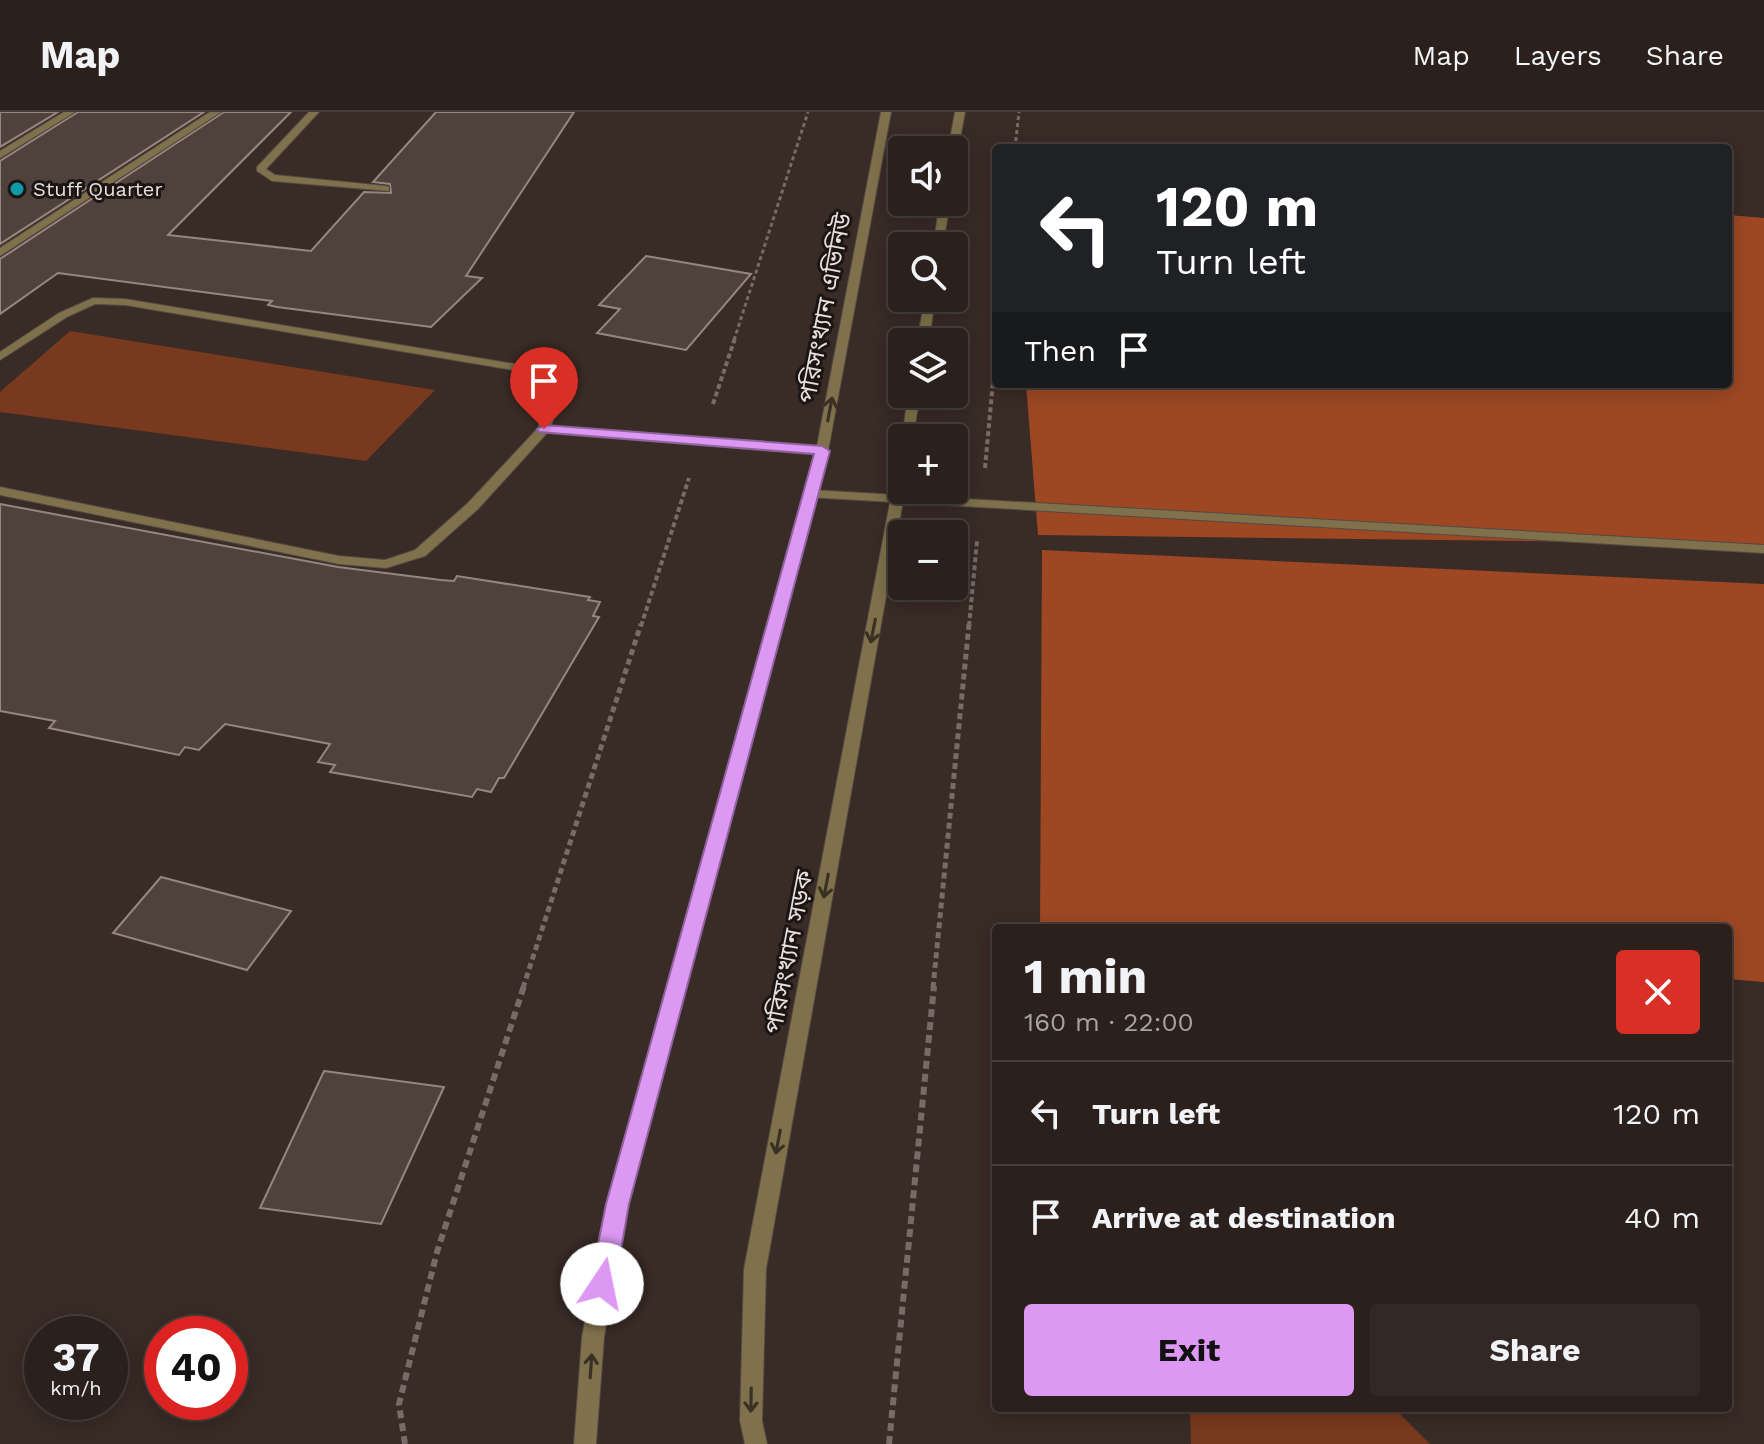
<!DOCTYPE html>
<meta charset="utf-8">
<style>
body{margin:0;font-family:"Work Sans","Noto Sans Bengali",sans-serif;background:#332825;color:#f1f3f6;height:100vh;display:flex;flex-direction:column;font-size:30px;white-space:nowrap}
*{box-sizing:border-box;margin:0}
p{font-size:26px;color:#a6a3a3}
.icon{flex:none;width:44px;height:44px;fill:none;stroke:currentColor;stroke-width:2;stroke-linecap:round;stroke-linejoin:round}
.map{position:relative;flex:1;overflow:hidden}
.sheet{position:absolute;left:992px;top:812px;width:740px;height:488px;display:flex;flex-direction:column;background:#2b201c;border-radius:8px;box-shadow:0 4px 20px #0003,0 0 0 2px #473e3b}
.sheet>*{flex:none}
.hud{position:absolute;left:992px;top:32px;width:740px;height:244px;border-radius:8px;box-shadow:0 4px 20px #0003,0 0 0 2px #473e3b;background:#202124;color:#fff;overflow:hidden}
.controls{position:absolute;left:888px;top:24px;display:grid;gap:16px}
.controls a{display:grid;place-items:center;width:80px;height:80px;border-radius:8px;background:#2b201c;box-shadow:0 4px 20px #0003,0 0 0 2px #473e3b;font-size:40px}
.speed{position:absolute;left:24px;top:1204px;display:flex;gap:16px;font-size:40px;font-weight:700;text-align:center}
.speed>*{display:grid;place-content:center;width:104px;height:104px;border-radius:50%;background:#2b201c;box-shadow:0 4px 20px #0003,0 0 0 2px #473e3b;line-height:1}
.speed small{font-size:20px;font-weight:400}
.speed .limit{border:12px solid #d22;background:#fff;color:#111}
.pin{position:absolute;display:grid;place-items:center;width:68px;height:68px;color:#fff;margin:-82px -34px;border-radius:50% 50% 50% 0;rotate:-45deg;box-shadow:0 0 8px #0007}
.pin .icon{rotate:45deg}
.me{position:absolute;width:88px;margin:-44px;rotate:11deg;stroke-linejoin:round;filter:drop-shadow(0 0 6px #0008)}
.turn{display:flex;align-items:center;gap:28px;height:168px;padding:0 32px;font-size:36px}
.turn .icon{width:104px;height:104px;stroke-width:2.5}
.turn b{display:block;font-size:56px;line-height:68px}
.then{display:flex;align-items:center;height:76px;padding:0 32px;background:#0003;gap:16px;font-size:30px}
.round{display:grid;place-items:center;flex:none;width:84px;height:84px;border-radius:8px;background:#332825}
.head{display:flex;align-items:center;justify-content:space-between;height:136px;padding:0 32px}
h1{font-size:48px;font-weight:700;line-height:60px}
.cta{display:flex;gap:16px;margin-top:auto;padding:16px 32px}
.cta a{flex:1;height:92px;border-radius:8px;background:#dd98f3;color:#111;font-size:32px;font-weight:700;line-height:92px;text-align:center}
.cta a+a{background:#332825;color:#f1f3f6}
ul{padding:0;list-style:none}
li{display:flex;align-items:center;gap:24px;height:104px;padding:0 32px;border-top:2px solid #473e3b}
li div{flex:1}
li b{display:block;font-size:30px}
li em{font-style:normal}
header{display:flex;align-items:center;gap:48px;box-sizing:border-box;height:112px;padding:0 40px;background:#2b201c;border-bottom:2px solid #473e3b}
header strong{font-size:38px}
nav{display:flex;gap:44px;margin-inline-start:auto;font-size:28px}
.map>svg:first-child{display:block}
.green{fill:#78391f}
.forest{fill:#9d4823}
.building{fill:#4f413b;stroke:#96867f;stroke-width:2}
.lines{fill:none;stroke-linecap:round;stroke-linejoin:round}
.service-casing{stroke:#554843;stroke-width:2}
.minor-casing{stroke:#554843;stroke-width:2}
.tertiary-casing{stroke:#554843;stroke-width:2}
.path-far3{stroke:#786b67;stroke-width:3;stroke-dasharray:4 3;stroke-linecap:butt}
.path-far2{stroke:#786b67;stroke-width:4;stroke-dasharray:5 3;stroke-linecap:butt}
.path-far1{stroke:#786b67;stroke-width:5;stroke-dasharray:6 4;stroke-linecap:butt}
.path{stroke:#786b67;stroke-width:6;stroke-dasharray:8 5;stroke-linecap:butt}
.service{fill:#7e714b;fill-rule:evenodd}
.minor{fill:#7e714b;fill-rule:evenodd}
.tertiary{fill:#7e714b;fill-rule:evenodd}
.oneway{stroke:#393124}
.route{fill:#dd98f3;stroke:#90639e;stroke-width:2}
.culture-dot{fill:#0f9aa8;stroke:#1b1513;stroke-width:3}
.labels{text-anchor:middle;dominant-baseline:central;stroke-width:6;stroke-linejoin:round;paint-order:stroke}
.far-poi-label{font-size:20px;fill:#e9dfdc;stroke:#1b1513;text-anchor:start}
.street-label{font-size:24px;fill:#e9dfdc;stroke:#1b1513}
</style>
<header>
<strong>Map</strong>
<nav><a>Map</a><a>Layers</a><a>Share</a></nav>
</header>
<div class="map">
<svg width="1764" height="1332" viewBox="0 0 1764 1332">
<rect width="100%" height="100%" fill="#392b26"/>
<!-- green -->
<g class="green">
<polygon points="70,219 435,278 366,349 0,300 0,280"/>
<polygon points="1190,1296 1394,1296 1430,1332 1191,1332"/>
</g>
<!-- forest -->
<g class="forest">
<polygon points="1728,103 1764,106 1764,432 1038,423 1026,272 1728,272"/>
<polygon points="1042,438 1764,472 1764,870 1728,867 1728,816 1040,816"/>
</g>
<!-- building -->
<g class="building">
<polygon points="0,0 58,0 0,35"/>
<polygon points="78,0 204,0 0,132 0,49"/>
<polygon points="224,0 291,0 168,123 311,139 364,80 391,81 390,72 373,70 436,0 574,0 466,164 482,166 431,215 277,195 268,193 272,189 58,161 0,202 0,147"/>
<polygon points="646,144 751,162 686,238 597,221 620,197 599,193"/>
<polygon points="0,392 338,455 441,468 454,469 457,464 590,485 588,488 600,490 593,504 599,505 504,666 499,666 491,680 477,677 472,685 330,660 335,653 318,650 330,632 225,612 199,638 185,635 179,643 49,616 55,609 0,599"/>
<polygon points="161,765 291,799 247,858 113,821"/>
<polygon points="324,959 444,975 381,1112 260,1096"/>
</g>
<g class="lines">
<!-- service casing -->
<g class="service-casing">
<g id="service">
<polygon points="64,0 75,0 0,46 0,39"/>
<polygon points="93,186 125,187 545,257 562,280 551,314 822,335 828,339 822,343 547,321 478,397 425,444 386,456 339,452 0,383 0,375 339,444 385,448 415,438 468,391 538,316 550,280 537,262 125,193 95,192 67,205 0,248 0,240 59,201"/>
<polygon points="812,378 1764,433 1764,441 807,385 805,382"/>
</g>
</g>
<!-- minor casing -->
<g class="minor-casing">
<g id="minor">
<polygon points="210,0 221,0 0,144 0,136"/>
<polygon points="309,0 319,0 266,57 275,63 386,74 389,75 389,79 272,69 257,59 257,55"/>
</g>
</g>
<!-- tertiary casing -->
<g class="tertiary-casing">
<g id="tertiary">
<polygon points="881,0 891,0 828,339 627,1092 604,1225 596,1332 574,1332 582,1225 607,1092 816,339"/>
<polygon points="955,0 965,0 958,38 954,41 954,38 948,38"/>
<polygon points="940,90 950,90 943,134 933,134"/>
<polygon points="925,186 935,186 929,230 917,230"/>
<polygon points="908,282 920,282 913,326 902,328"/>
<polygon points="902,355 902,378 905,378 766,1157 762,1309 767,1332 745,1332 740,1309 744,1157 896,359"/>
</g>
</g>
<!-- path-far3 -->
<g class="path-far3">
<polyline points="1015,36 1019,0"/>
<polyline points="734,228 808,0"/>
</g>
<!-- path-far2 -->
<g class="path-far2">
<polyline points="713,292 735,226"/>
<polyline points="985,356 996,237"/>
<polyline points="641,514 689,366"/>
<polyline points="969,514 977,429"/>
</g>
<!-- path-far1 -->
<g class="path-far1">
<polyline points="523,876 641,512"/>
<polyline points="933,876 969,512"/>
</g>
<!-- path -->
<g class="path">
<polyline points="405,1332 399,1292 437,1140 524,874"/>
<polyline points="889,1332 934,874"/>
</g>
<!-- service -->
<use href="#service" class="service"/>
<!-- minor -->
<use href="#minor" class="minor"/>
<!-- tertiary -->
<use href="#tertiary" class="tertiary"/>
</g>
<!-- one-way arrows -->
<defs><path id="oneway-shaft" d="M-6 0H5M1.5-3L5.5 0L1.5 3" fill="none" stroke-width="1.6" stroke-linecap="round" stroke-linejoin="round" transform="scale(2)"/></defs>
<g class="oneway">
<use href="#oneway-shaft" transform="translate(830 297) rotate(-79)"/>
<use href="#oneway-shaft" transform="translate(873 519) rotate(101)"/>
<use href="#oneway-shaft" transform="translate(826 774) rotate(101)"/>
<use href="#oneway-shaft" transform="translate(778 1030) rotate(101)"/>
<use href="#oneway-shaft" transform="translate(591 1254) rotate(-86)"/>
<use href="#oneway-shaft" transform="translate(751 1288) rotate(91)"/>
</g>
<!-- route -->
<polygon class="route" points="544,313 822,334 830,339 629,1092 615,1172 611,1180 602,1183 594,1180 590,1172 606,1092 814,342 539,320 537,317"/>
<!-- markers -->
<circle class="culture-dot" cx="17" cy="77" r="8"/>
<g class="labels">
<!-- far-poi labels -->
<g class="far-poi-label">
<text x="33" y="77">Stuff Quarter</text>
</g>
<!-- street labels -->
<g class="street-label">
<text transform="translate(825 196) rotate(-79)">পরিসংখ্যান এভিনিউ</text>
<text transform="translate(789 840) rotate(-79)">পরিসংখ্যান সড়ক</text>
</g>
</g>
</svg>
<div class="controls">
<a><svg class="icon" aria-label="sound" viewBox="0 0 24 24"><path d="M4 9h4l5-4v14l-5-4H4zM17 9q2 3 0 6"/></svg></a>
<a><svg class="icon" aria-label="search" viewBox="0 0 24 24"><circle cx="10" cy="10" r="6"/><path d="M15 15l6 6"/></svg></a>
<a><svg class="icon" aria-label="layers" viewBox="0 0 24 24"><path d="M12 4l9 5-9 5-9-5zM3 14l9 5 9-5"/></svg></a>
<a>+</a>
<a>−</a>
</div>
<div class="speed"><div>37<small>km/h</small></div><div class="limit">40</div></div>
<div class="pin" style="left:544px;top:317px;background:#d93025"><svg class="icon" aria-label="arrive" viewBox="0 0 24 24"><path d="M6 21V4h12l-3 4 3 4H6"/></svg></div>
<svg class="me" style="left:602px;top:1172px" viewBox="-20 -20 40 40"><circle r="19" fill="#fff"/><path d="M0-13L10 11 0 6-10 11z" fill="#dd98f3"/></svg>
<div class="hud">
<div class="turn"><svg class="icon" aria-label="left" viewBox="0 0 24 24"><path d="M17 20v-9H6M10 6l-5 5 5 5"/></svg><div><b>120 m</b>Turn left</div></div>
<div class="then">Then<svg class="icon" aria-label="arrive" viewBox="0 0 24 24"><path d="M6 21V4h12l-3 4 3 4H6"/></svg></div>
</div>
<section class="sheet">
<div class="head"><div><h1>1 min</h1><p>160 m · 22:00</p></div><a class="round" style="background:#d93025;color:#fff"><svg class="icon" aria-label="close" viewBox="0 0 24 24"><path d="M6 6l12 12M18 6L6 18"/></svg></a></div>
<ul>
<li><svg class="icon" aria-label="left" viewBox="0 0 24 24"><path d="M17 20v-9H6M10 6l-5 5 5 5"/></svg><div><b>Turn left</b></div><em>120 m</em></li>
<li><svg class="icon" aria-label="arrive" viewBox="0 0 24 24"><path d="M6 21V4h12l-3 4 3 4H6"/></svg><div><b>Arrive at destination</b></div><em>40 m</em></li>
</ul>
<div class="cta"><a>Exit</a><a>Share</a></div>
</section>
</div>
